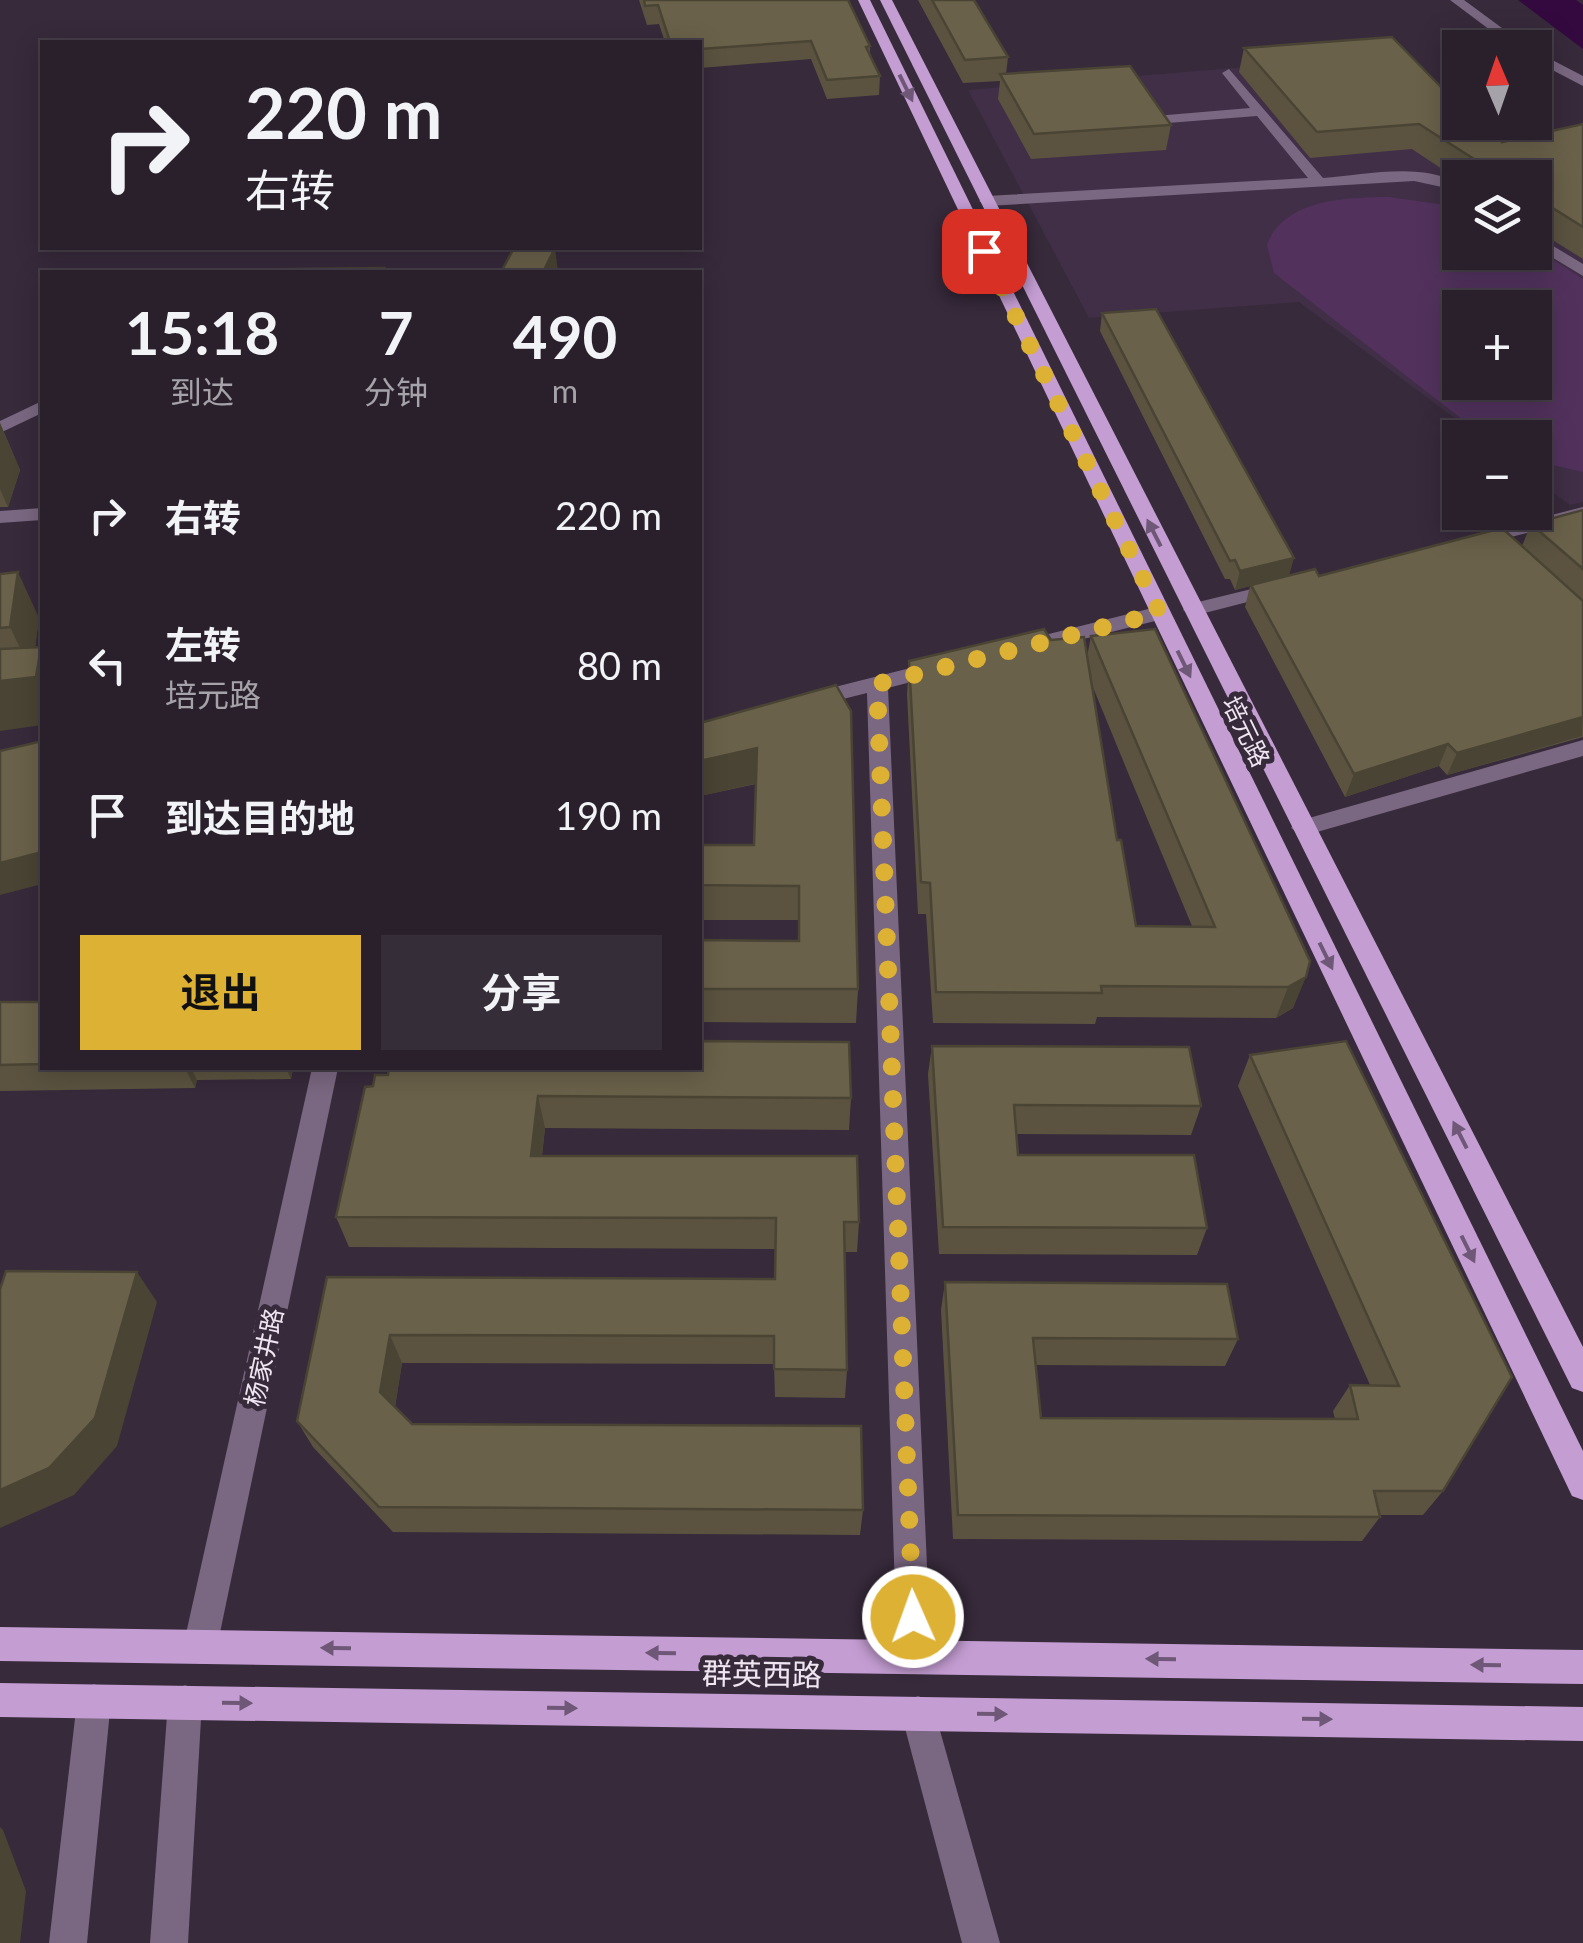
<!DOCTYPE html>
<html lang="zh">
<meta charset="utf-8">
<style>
body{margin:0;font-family:Lato,"Noto Sans SC",sans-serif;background:#352d38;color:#f1f3f6;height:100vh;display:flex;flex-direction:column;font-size:38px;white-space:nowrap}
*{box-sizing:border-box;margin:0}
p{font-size:32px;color:#a5a3a9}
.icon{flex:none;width:55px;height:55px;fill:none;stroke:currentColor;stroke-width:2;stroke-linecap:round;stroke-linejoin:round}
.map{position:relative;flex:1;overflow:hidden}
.side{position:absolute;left:40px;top:270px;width:662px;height:800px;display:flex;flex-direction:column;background:#29202c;border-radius:0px;box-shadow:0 5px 25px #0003,0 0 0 2px #453e48}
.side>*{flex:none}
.hud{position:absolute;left:40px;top:40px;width:662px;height:210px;border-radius:0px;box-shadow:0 5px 25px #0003,0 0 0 2px #453e48;background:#29202c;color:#f1f3f6;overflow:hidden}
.needle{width:65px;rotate:358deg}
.controls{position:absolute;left:1442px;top:30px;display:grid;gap:20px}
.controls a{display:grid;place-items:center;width:110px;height:110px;border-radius:0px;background:#29202c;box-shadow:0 5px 25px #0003,0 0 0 2px #453e48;font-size:50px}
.pin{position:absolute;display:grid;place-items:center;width:85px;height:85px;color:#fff;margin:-42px;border-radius:20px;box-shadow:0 5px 15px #0006}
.me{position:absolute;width:110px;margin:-55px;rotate:358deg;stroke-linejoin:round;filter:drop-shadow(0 0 8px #0008)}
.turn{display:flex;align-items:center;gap:35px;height:210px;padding:0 40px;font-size:45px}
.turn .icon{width:130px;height:130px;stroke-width:2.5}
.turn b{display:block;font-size:70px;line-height:85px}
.eta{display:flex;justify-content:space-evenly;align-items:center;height:170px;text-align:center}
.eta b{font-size:60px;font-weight:700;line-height:70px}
.action{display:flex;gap:20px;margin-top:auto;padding:20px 40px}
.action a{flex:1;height:115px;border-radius:0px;background:#ddb133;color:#111;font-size:40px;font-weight:700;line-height:115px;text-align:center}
.action a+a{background:#352d38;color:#f1f3f6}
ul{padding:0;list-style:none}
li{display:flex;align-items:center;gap:30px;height:150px;padding:0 40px}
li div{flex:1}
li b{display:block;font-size:38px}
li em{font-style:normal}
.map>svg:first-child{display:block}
.built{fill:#402f46;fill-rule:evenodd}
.green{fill:#52325d;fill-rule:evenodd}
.water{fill:#33093f}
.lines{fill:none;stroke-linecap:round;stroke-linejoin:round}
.minor{fill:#7a6781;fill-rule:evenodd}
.major{fill:#c49dd2;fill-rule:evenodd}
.wall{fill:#5b5340;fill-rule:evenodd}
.shaded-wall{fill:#4a4434}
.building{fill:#6a614a;stroke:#4a4434;stroke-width:2.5}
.oneway{fill:#6f5877}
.route{stroke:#ddb133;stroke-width:18;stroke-dasharray:0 32.4}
.labels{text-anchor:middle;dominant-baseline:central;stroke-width:10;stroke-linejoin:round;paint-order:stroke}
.street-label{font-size:25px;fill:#efe6f2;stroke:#372a3b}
.near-street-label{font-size:30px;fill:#efe6f2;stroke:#372a3b}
</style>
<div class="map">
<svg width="1583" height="1943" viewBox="0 0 1583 1943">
<rect width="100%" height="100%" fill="#372a3b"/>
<!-- built -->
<path class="built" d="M 1391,55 L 1490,156 L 1583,137 L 1583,502 L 1570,505 L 1535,479 L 1535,438 L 1480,437 L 1299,302 L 1089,318 L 968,90 ZM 1460,178 L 1535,178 L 1535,252 L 1460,252 ZM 1460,308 L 1535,308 L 1535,382 L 1460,382 Z"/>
<!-- green -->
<path class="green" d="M 1389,197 L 1445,205 L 1460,201 L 1460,252 L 1535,252 L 1535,248 L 1583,279 L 1583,472 L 1535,461 L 1535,438 L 1485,437 L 1274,273 L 1267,245 C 1283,199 1349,197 1389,197 ZM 1460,308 L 1535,308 L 1535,382 L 1460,382 Z"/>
<!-- water -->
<polygon class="water" points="1518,0 1576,0 1583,5 1583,49"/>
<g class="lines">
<!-- minor -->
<g class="minor">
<polygon points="1450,0 1464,0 1529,48 1514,48"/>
<polygon points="1535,51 1583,76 1583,86 1535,61"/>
<path d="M 1229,69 L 1323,178 C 1363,175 1425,161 1460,185 L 1460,197 L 1442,187 L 1414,181 L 987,206 L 979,201 L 987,196 L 1308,178 L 1257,116 L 1155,124 L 1148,120 L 1155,116 L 1250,108 L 1222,73 Z"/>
<polygon points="1535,235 1583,264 1583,276 1535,247"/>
<polygon points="42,401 42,413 0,433 0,421"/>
<polygon points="1583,507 1583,519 1475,546 1465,540 1468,536"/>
<polygon points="42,508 42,520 0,523 0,511"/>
<polygon points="1280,582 1287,584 1287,592 1193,616 1183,610 1186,605"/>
<polygon points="1160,606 1170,613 1167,618 1020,655 1010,648 1013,643"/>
<polygon points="938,661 949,668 945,673 888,688 931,1656 926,1668 914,1673 902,1668 897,1656 867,693 807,708 796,701 799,696"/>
<polygon points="1583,740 1583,756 1303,836 1291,828 1295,822"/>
<polygon points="312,1068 338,1068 217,1647 212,1659 200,1664 188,1659 183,1647"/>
<polygon points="94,1684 106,1689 111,1701 87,1943 49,1943 77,1701 82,1689"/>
<polygon points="185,1685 197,1690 202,1702 188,1943 150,1943 168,1702 173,1690"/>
<polygon points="918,1696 930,1701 935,1713 1000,1943 962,1943 901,1713 906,1701"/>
</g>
<!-- major -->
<g class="major">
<polygon points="858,0 870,0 1583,1451 1583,1500 1572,1496"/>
<polygon points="880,0 892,0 1583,1347 1583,1392 1572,1388"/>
<polygon points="0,1627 1583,1650 1583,1684 0,1661"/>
<polygon points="0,1683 1583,1707 1583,1741 0,1717"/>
</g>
</g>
<!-- wall -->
<g class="wall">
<polygon points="639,0 848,0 870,46 870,55 880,76 879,95 827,99 811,59 700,68 700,42 665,42 659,24 647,25"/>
<polygon points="918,0 974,0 1008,57 1006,74 1171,125 1166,150 1031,159 998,99 1000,81 963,83"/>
<polygon points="1244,48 1441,87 1502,142 1583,124 1583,259 1535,229 1535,178 1460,178 1460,181 1412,149 1310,158 1239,72"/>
<polygon points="1102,313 1289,575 1319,576 1522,546 1531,524 1583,510 1583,737 1447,775 1439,766 1345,797 1245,607 1250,586 1235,590 1230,579 1225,579 1100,331"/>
<polygon points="0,423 20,470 8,507 0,507"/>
<polygon points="0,574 39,618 35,647 0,731"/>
<path d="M 1091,636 L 1310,961 L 1293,1008 L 1276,1018 L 1097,1017 L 1095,1024 L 933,1023 L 926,914 L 918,914 L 907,694 L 909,661 L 1051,640 L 1087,657 ZM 1092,685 L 1129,775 L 1192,926 L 1136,926 L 1117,840 Z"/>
<polygon points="836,685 858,989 856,1023 700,1022 700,940 799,941 799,920 700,920 700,845 754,845 756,784 700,796"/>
<polygon points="0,1002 42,1002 42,1068 293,1068 291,1079 197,1080 195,1088 0,1091"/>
<polygon points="1346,1041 1443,1491 1423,1515 1379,1515 1380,1517 1362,1541 953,1539 941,1310 945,1282 1238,1339 1225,1366 1036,1365 1041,1418 1335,1419 1333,1411 1350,1385 1370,1385 1238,1086 1250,1055"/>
<polygon points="932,1046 1201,1106 1191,1135 1016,1134 1018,1155 1207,1228 1197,1255 939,1254 928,1074"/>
<polygon points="388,1075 851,1098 849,1130 545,1128 542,1156 859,1222 857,1252 844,1252 847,1370 845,1398 775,1397 774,1364 402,1363 395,1407 412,1424 863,1510 860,1535 393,1532 313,1447 297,1421 327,1277 775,1279 775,1249 349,1247 336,1217 373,1086"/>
</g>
<!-- shaded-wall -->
<g class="shaded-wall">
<polygon points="555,248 558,272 543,272"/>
<polygon points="0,423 20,470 8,507 0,489"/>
<polygon points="1294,558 1289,576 1235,590 1240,571"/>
<polygon points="18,572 39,618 32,673 10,627"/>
<polygon points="41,647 42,651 42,725 0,731 0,681"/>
<polygon points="1583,717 1582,736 1447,775 1457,753"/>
<polygon points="1448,744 1439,766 1345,797 1354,774"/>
<polygon points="757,748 758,783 700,796 700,761"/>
<polygon points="42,852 42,884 0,895 0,863"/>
<polygon points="1306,977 1293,1008 1276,1018 1288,987"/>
<polygon points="185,1068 191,1068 197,1080 195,1088"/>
<polygon points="286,1068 293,1068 291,1079"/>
<polygon points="538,1096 545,1128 538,1187 531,1156"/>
<polygon points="137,1272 157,1302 117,1446 74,1495 0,1528 0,1490"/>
<polygon points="390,1335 402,1363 393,1419 380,1392"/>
<polygon points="0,1827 3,1830 26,1891 20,1943 0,1943"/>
</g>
<!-- building -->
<g class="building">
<polygon points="644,0 848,0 870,46 866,47 880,76 827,80 811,41 700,49 700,42 670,42 658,5 645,6"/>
<polygon points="932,0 974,0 1008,57 965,60"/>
<polygon points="1392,37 1441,87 1448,86 1460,98 1460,122 1484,122 1502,142 1583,124 1583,227 1535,197 1535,178 1504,178 1419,124 1317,132 1244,48"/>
<polygon points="1130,66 1171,125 1034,134 1000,74"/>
<polygon points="514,248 555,248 543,272 501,272"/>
<polygon points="384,268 383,272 201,272 202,270"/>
<polygon points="1156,309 1294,558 1240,571 1235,560 1230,561 1102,313"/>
<polygon points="1583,510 1583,569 1531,524"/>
<polygon points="1502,528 1583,601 1583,717 1457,753 1448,744 1354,774 1251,585 1315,569 1319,576"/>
<polygon points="18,572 10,627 0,628 0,574"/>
<polygon points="1044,629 1051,640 1084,637 1117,840 1121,840 1136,926 1215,927 1091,636 1155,629 1310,961 1306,977 1288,987 1101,986 1102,993 936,992 930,883 921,882 909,661"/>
<polygon points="41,647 36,677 0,681 0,649"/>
<polygon points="836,685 851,711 858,989 700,989 700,940 799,941 799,886 700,885 700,845 754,845 757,748 700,761 700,723"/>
<polygon points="42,741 42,852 0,863 0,751"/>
<polygon points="0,1002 42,1002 42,1064 0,1065"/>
<polygon points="700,1041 849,1042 851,1098 538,1096 531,1156 857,1156 859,1222 844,1222 847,1370 774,1369 774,1336 390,1335 380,1392 412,1424 861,1426 863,1510 379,1507 297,1421 327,1277 775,1279 776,1218 336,1217 365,1087 373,1086 375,1075 388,1075 389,1068 700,1068"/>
<polygon points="1346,1041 1512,1377 1443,1491 1374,1491 1380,1517 958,1515 945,1282 1227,1284 1238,1339 1033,1338 1041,1418 1358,1419 1350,1385 1399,1386 1250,1055"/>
<polygon points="932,1046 1189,1047 1201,1106 1014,1105 1018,1155 1194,1155 1207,1228 943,1227"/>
<polygon points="6,1271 137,1272 95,1418 49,1468 0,1490 0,1289"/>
</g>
<!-- one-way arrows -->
<defs><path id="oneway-solid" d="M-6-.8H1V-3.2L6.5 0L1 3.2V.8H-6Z" transform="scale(2.5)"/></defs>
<g class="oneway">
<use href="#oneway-solid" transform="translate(906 88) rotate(64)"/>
<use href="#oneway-solid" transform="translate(1154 533) rotate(-117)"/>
<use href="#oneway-solid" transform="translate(1184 664) rotate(64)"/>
<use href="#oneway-solid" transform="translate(1326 956) rotate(64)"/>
<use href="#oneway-solid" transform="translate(1460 1135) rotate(-117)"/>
<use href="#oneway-solid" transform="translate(1468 1249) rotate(64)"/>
<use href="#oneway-solid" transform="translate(336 1648) rotate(-179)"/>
<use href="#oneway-solid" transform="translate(661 1653) rotate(-179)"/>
<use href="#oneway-solid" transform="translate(1161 1659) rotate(-179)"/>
<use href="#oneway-solid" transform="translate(1486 1665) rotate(-179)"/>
<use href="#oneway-solid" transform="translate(237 1703) rotate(1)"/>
<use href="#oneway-solid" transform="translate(562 1708) rotate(1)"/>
<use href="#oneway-solid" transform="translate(992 1714) rotate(1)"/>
<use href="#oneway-solid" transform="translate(1317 1719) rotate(1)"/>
</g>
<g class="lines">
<!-- route -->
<polyline class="route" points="913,1617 877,684 1160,613 984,251"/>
</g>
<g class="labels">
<!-- street labels -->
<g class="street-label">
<text transform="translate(1247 731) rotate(64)">培元路</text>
<text transform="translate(263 1357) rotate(-78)">杨家井路</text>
</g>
<!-- near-street labels -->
<g class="near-street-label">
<text transform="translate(762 1673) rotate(1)">群英西路</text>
</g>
</g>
</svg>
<div class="controls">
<a><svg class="needle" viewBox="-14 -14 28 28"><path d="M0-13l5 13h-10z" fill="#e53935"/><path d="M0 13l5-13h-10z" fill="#a5a3a9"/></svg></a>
<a><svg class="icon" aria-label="layers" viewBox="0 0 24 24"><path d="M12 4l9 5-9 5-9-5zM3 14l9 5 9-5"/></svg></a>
<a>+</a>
<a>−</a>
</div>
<div class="pin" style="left:984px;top:251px;background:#d93025"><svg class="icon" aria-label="arrive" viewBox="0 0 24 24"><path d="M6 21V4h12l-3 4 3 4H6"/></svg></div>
<svg class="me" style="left:913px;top:1617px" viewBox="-20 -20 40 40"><circle r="17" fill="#ddb133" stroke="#fff" stroke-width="3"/><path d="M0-11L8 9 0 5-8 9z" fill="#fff"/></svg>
<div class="hud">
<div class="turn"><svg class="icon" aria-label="right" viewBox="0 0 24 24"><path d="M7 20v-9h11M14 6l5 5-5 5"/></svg><div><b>220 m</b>右转</div></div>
</div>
<section class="side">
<div class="eta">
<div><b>15:18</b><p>到达</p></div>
<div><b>7</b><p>分钟</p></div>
<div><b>490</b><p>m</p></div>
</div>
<ul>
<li><svg class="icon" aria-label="right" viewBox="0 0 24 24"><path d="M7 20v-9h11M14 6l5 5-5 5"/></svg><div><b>右转</b></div><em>220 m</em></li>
<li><svg class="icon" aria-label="left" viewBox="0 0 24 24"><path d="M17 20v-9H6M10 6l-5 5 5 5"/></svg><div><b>左转</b><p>培元路</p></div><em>80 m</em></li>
<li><svg class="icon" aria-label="arrive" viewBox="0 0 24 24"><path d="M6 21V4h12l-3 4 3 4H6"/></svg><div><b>到达目的地</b></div><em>190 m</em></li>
</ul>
<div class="action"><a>退出</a><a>分享</a></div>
</section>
</div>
